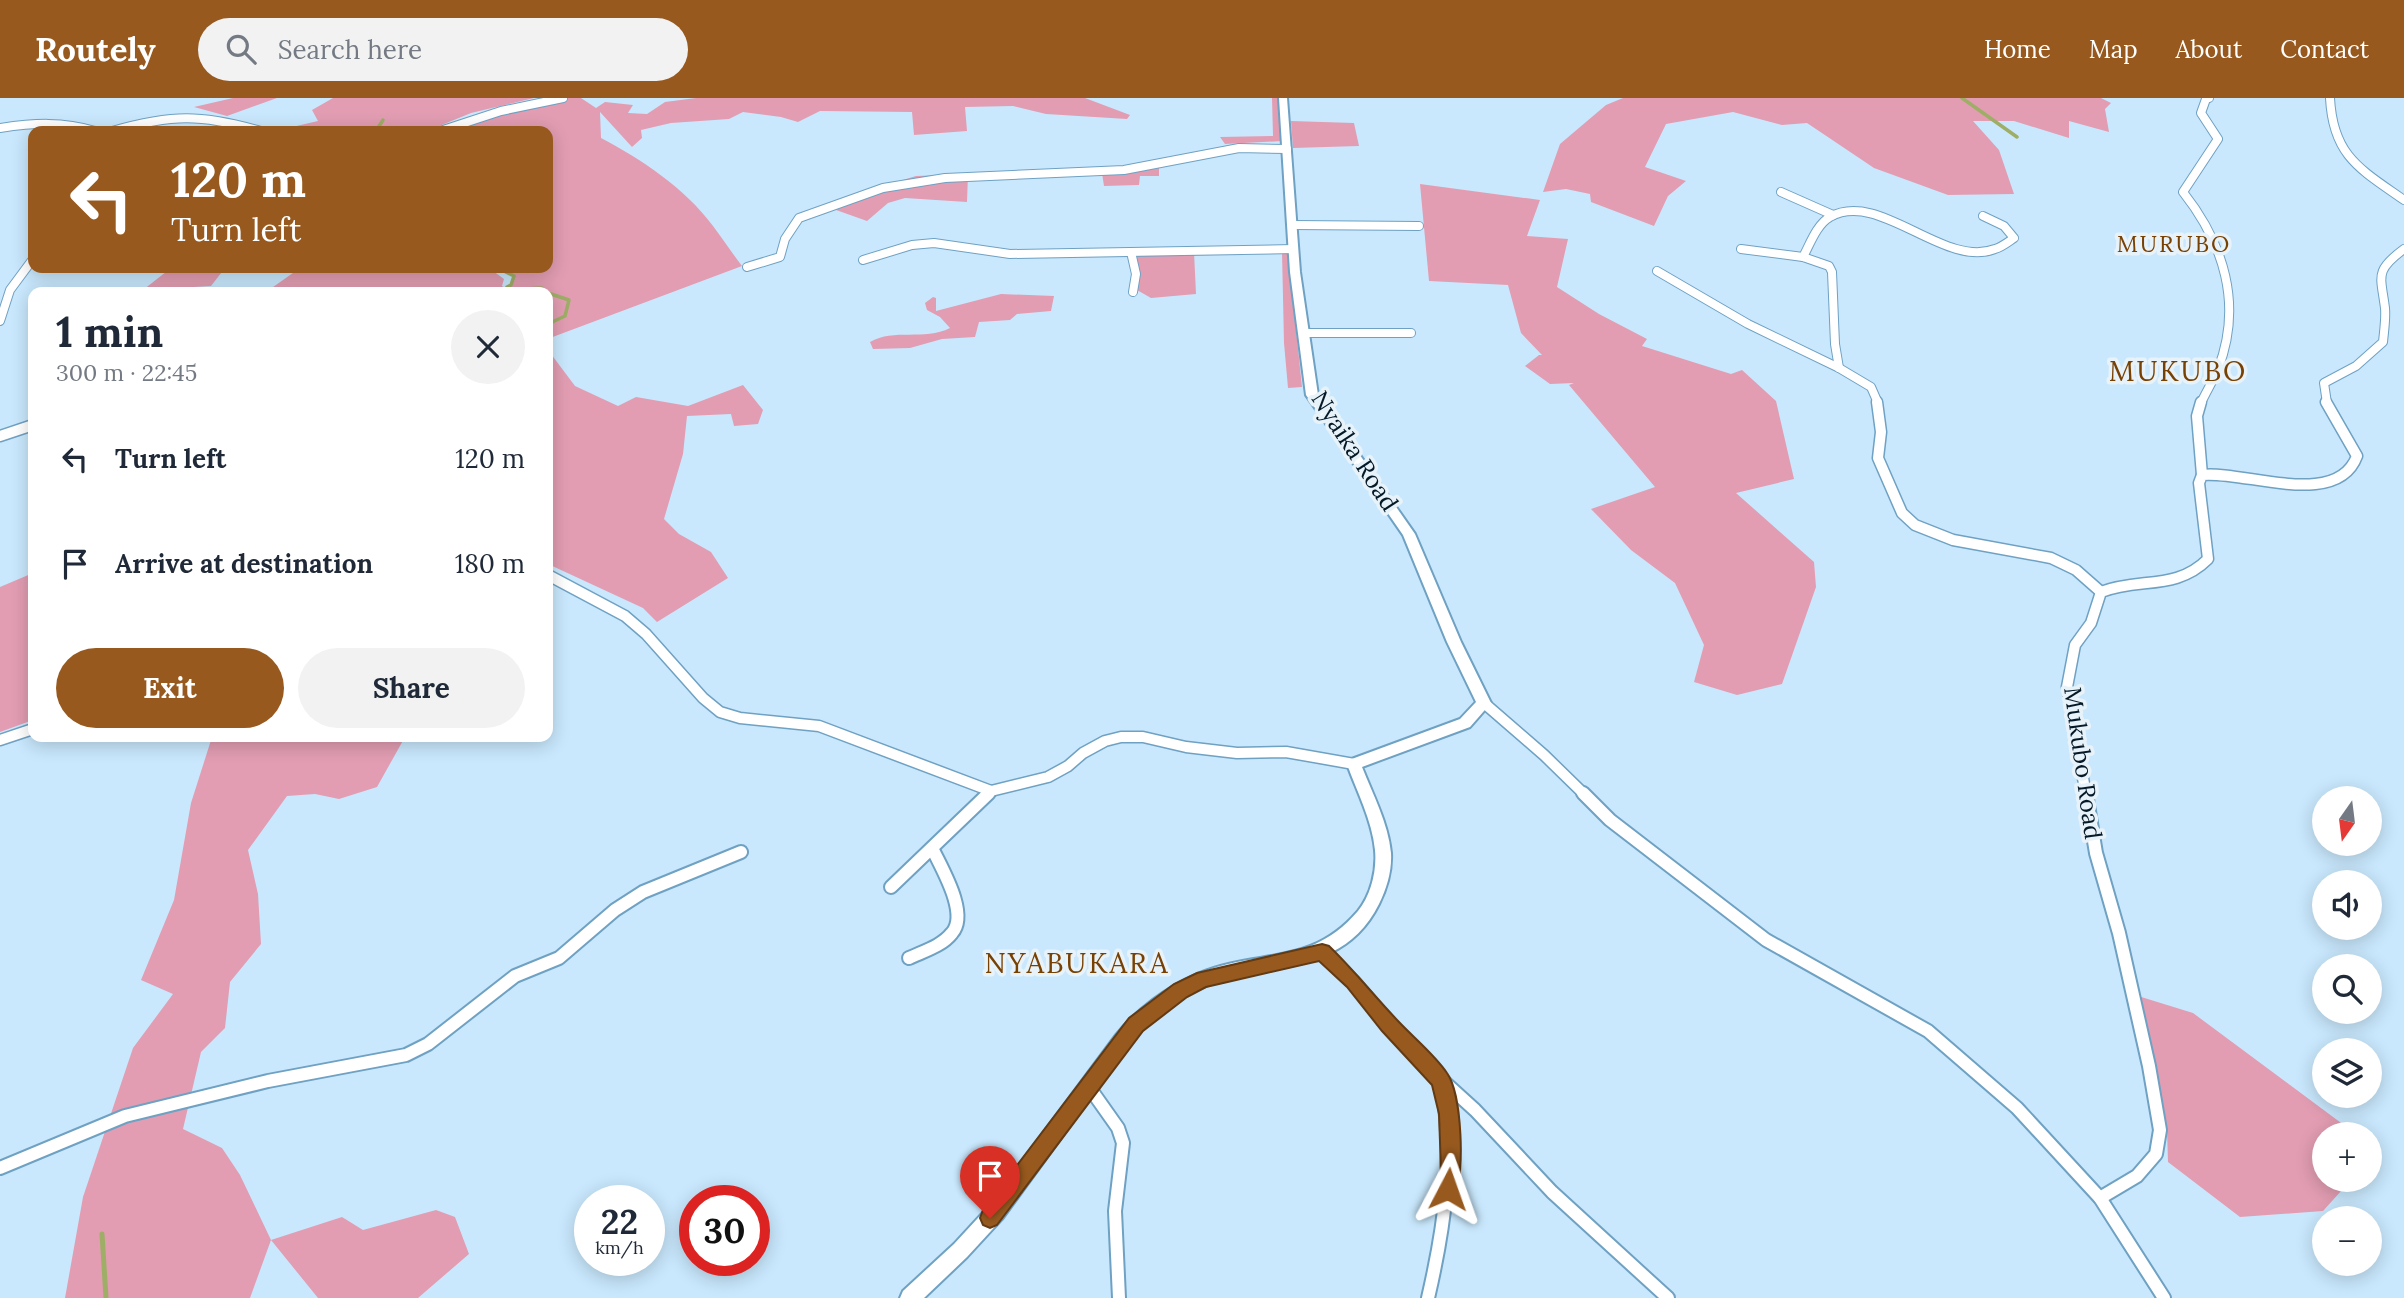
<!DOCTYPE html>
<meta charset="utf-8">
<style>
body{margin:0;font-family:Lora,serif;background:#f2f2f3;color:#1f2937;height:100vh;display:flex;flex-direction:column;font-size:26px;white-space:nowrap}
*{box-sizing:border-box;margin:0}
p{font-size:23px;color:#747a83}
.icon{flex:none;width:38px;height:38px;fill:none;stroke:currentColor;stroke-width:2;stroke-linecap:round;stroke-linejoin:round}
.map{position:relative;flex:1;overflow:hidden}
.sheet{position:absolute;left:28px;top:189px;width:525px;height:455px;display:flex;flex-direction:column;background:#fff;border-radius:14px;box-shadow:0 4px 18px #0003}
.sheet>*{flex:none}
.banner{position:absolute;left:28px;top:28px;width:525px;height:147px;border-radius:14px;box-shadow:0 4px 18px #0003;background:#97591e;color:#fff;overflow:hidden}
.needle{width:46px;rotate:194deg}
.controls{position:absolute;left:2312px;top:688px;display:grid;gap:14px}
.controls a{display:grid;place-items:center;width:70px;height:70px;border-radius:50%;background:#fff;box-shadow:0 4px 18px #0003;font-size:35px}
.speed{position:absolute;left:574px;top:1087px;display:flex;gap:14px;font-size:35px;font-weight:700;text-align:center}
.speed>*{display:grid;place-content:center;width:91px;height:91px;border-radius:50%;background:#fff;box-shadow:0 4px 18px #0003;line-height:1}
.speed small{font-size:18px;font-weight:400}
.speed .limit{border:10px solid #d22;background:#fff;color:#111}
.pin{position:absolute;display:grid;place-items:center;width:60px;height:60px;color:#fff;margin:-72px -30px;border-radius:50% 50% 50% 0;rotate:-45deg;box-shadow:0 0 7px #0007}
.pin .icon{rotate:45deg}
.me{position:absolute;width:77px;margin:-38px;rotate:4deg;stroke-linejoin:round;filter:drop-shadow(0 0 5px #0008)}
.turn{display:flex;align-items:center;gap:24px;height:147px;padding:0 28px;font-size:32px}
.turn .icon{width:91px;height:91px;stroke-width:2.5}
.turn b{display:block;font-size:49px;line-height:60px}
.round{display:grid;place-items:center;flex:none;width:74px;height:74px;border-radius:37px;background:#f2f2f3}
.head{display:flex;align-items:center;justify-content:space-between;height:119px;padding:0 28px}
h1{font-size:42px;font-weight:800;line-height:52px}
.action{display:flex;gap:14px;margin-top:auto;padding:14px 28px}
.action a{flex:1;height:80px;border-radius:42px;background:#97591e;color:#fff;font-size:28px;font-weight:800;line-height:80px;text-align:center}
.action a+a{background:#f2f2f3;color:#1f2937}
ul{padding:0;list-style:none}
li{display:flex;align-items:center;gap:21px;height:105px;padding:0 28px}
li div{flex:1}
li b{display:block;font-size:26px}
li em{font-style:normal}
header{display:flex;align-items:center;gap:42px;box-sizing:border-box;height:98px;padding:0 35px;background:#97591e;color:#fff}
header strong{font-size:33px}
nav{display:flex;gap:38px;margin-inline-start:auto;font-size:24px}
.search{width:490px;height:63px;background:#f2f2f3;display:flex;align-items:center;gap:18px;box-sizing:border-box;padding:0 24px;border-radius:38px;color:#747a83;font-size:26px}
.map>svg:first-child{display:block}
.green{fill:#e29db2}
.lines{fill:none;stroke-linecap:round;stroke-linejoin:round}
.stream-far1{stroke:#9eae67;stroke-width:3.5}
.stream{stroke:#9eae67;stroke-width:5}
.minor-far2-casing{stroke:#6fa1c3;stroke-width:10}
.minor-far1-casing{stroke:#6fa1c3;stroke-width:13}
.minor-casing{stroke:#6fa1c3;stroke-width:16}
.tertiary-casing{stroke:#6fa1c3;stroke-width:4}
.minor-far2{stroke:#fff;stroke-width:8}
.minor-far1{stroke:#fff;stroke-width:10}
.minor{stroke:#fff;stroke-width:12}
.tertiary{fill:#fff;fill-rule:evenodd}
.route{fill:#97591e;stroke:#623a14;stroke-width:2}
.labels{text-anchor:middle;dominant-baseline:central;stroke-width:7;stroke-linejoin:round;paint-order:stroke}
.far-quarter-label{font-size:23px;letter-spacing:2px;fill:#784104;stroke:#e7f2f9}
.street-label{font-size:24px;fill:#051926;stroke:#e7f2f9}
.quarter-label{font-size:28px;letter-spacing:2px;fill:#784104;stroke:#e7f2f9}
</style>
<header>
<strong>Routely</strong>
<div class="search"><svg class="icon" aria-label="search" viewBox="0 0 24 24"><circle cx="10" cy="10" r="6"/><path d="M15 15l6 6"/></svg>Search here</div>
<nav><a>Home</a><a>Map</a><a>About</a><a>Contact</a></nav>
</header>
<div class="map">
<svg width="2404" height="1200" viewBox="0 0 2404 1200">
<rect width="100%" height="100%" fill="#c9e8fd"/>
<!-- green -->
<g class="green">
<polygon points="233,0 277,0 227,18 194,9"/>
<polygon points="333,0 534,0 471,15 427,33 275,33 318,23 312,12"/>
<path d="M 561,0 L 581,0 L 596,10 L 605,4 L 633,7 L 628,15 L 647,16 L 665,4 L 696,0 L 1085,0 L 1130,17 L 1127,21 L 1046,16 L 1013,8 L 965,9 L 967,33 L 914,37 L 912,14 L 820,13 L 798,24 L 781,19 L 743,14 L 729,21 L 671,25 L 641,32 L 642,40 L 632,49 L 600,14 L 601,40 C 641,61 685,90 713,128 C 723,141 732,155 742,168 L 550,240 L 548,252 L 575,288 L 618,308 L 636,299 L 688,308 L 743,287 L 763,312 L 758,326 L 734,328 L 731,316 L 687,318 L 683,356 L 664,421 L 679,436 L 711,454 L 728,480 L 657,524 L 643,510 L 548,466 L 548,194 L 266,194 L 300,170 L 489,170 L 504,181 L 502,188 L 508,192 L 514,178 L 506,170 L 548,170 L 548,33 L 441,33 Z"/>
<polygon points="1272,0 1278,0 1282,43 1225,46 1220,39 1273,38"/>
<polygon points="1623,0 2101,0 2111,5 2105,11 2109,34 2069,23 2069,40 2014,23 1973,23 1999,52 2014,96 1948,97 1874,70 1807,25 1782,27 1733,14 1666,26 1645,69 1686,83 1668,98 1654,128 1591,104 1590,96 1566,91 1543,94 1560,46 1606,7"/>
<polygon points="1291,23 1354,25 1359,48 1293,50"/>
<polygon points="1159,70 1159,78 1140,78 1139,87 1104,88 1102,75 1055,75"/>
<polygon points="968,76 967,104 905,100 888,105 867,123 822,107 916,78"/>
<polygon points="1420,86 1540,102 1527,138 1568,141 1557,189 1599,216 1647,241 1642,248 1731,276 1742,272 1776,303 1794,381 1736,395 1814,464 1816,489 1782,586 1737,597 1694,584 1704,547 1675,485 1631,452 1591,411 1655,389 1569,287 1574,285 1550,286 1525,268 1539,257 1542,257 1521,235 1508,187 1429,183"/>
<polygon points="1194,154 1196,196 1151,200 1137,192 1135,156"/>
<polygon points="1282,154 1288,155 1302,289 1288,290 1284,245"/>
<polygon points="171,170 225,170 211,188 143,192"/>
<path d="M 1001,196 L 1054,198 L 1051,213 L 1017,216 L 1010,222 L 979,224 L 975,239 L 942,241 L 910,250 L 873,251 L 870,244 C 894,230 924,243 950,230 L 940,219 L 927,212 L 925,205 L 933,199 L 936,200 L 936,213 Z"/>
<polygon points="33,475 33,622 0,634 0,489"/>
<polygon points="212,639 405,639 377,689 339,701 315,696 287,698 248,752 258,796 261,846 230,884 225,930 201,954 183,1031 222,1050 240,1077 271,1142 342,1119 363,1132 436,1112 455,1119 469,1156 418,1200 318,1200 271,1142 250,1200 65,1200 83,1099 133,950 173,896 141,882 174,802 191,705"/>
<polygon points="2138,898 2193,915 2356,1036 2324,1036 2324,1082 2351,1082 2323,1113 2240,1119 2168,1064 2167,1033"/>
</g>
<g class="lines">
<!-- stream-far1 -->
<g class="stream-far1">
<polyline points="1962,0 2017,39"/>
<polyline points="376,33 383,22"/>
<polyline points="498,170 514,178 511,187 507,189 509,192 542,190 545,194"/>
<polyline points="548,195 569,202 565,218 548,226"/>
<polyline points="548,238 548,242"/>
</g>
<!-- stream -->
<polyline class="stream" points="102,1136 106,1200"/>
<!-- minor-far2 casing -->
<g class="minor-far2-casing">
<g id="minor-far2">
<path d="M 2330,0 C 2333,58 2360,71 2404,102"/>
<path d="M 0,30 C 33,25 63,23 95,33"/>
<path d="M 112,33 C 172,16 201,16 261,33"/>
<polyline points="440,33 501,13 563,0"/>
<polyline points="1781,94 1833,117"/>
<polyline points="1293,127 1419,128"/>
<polyline points="1741,151 1803,159 1829,168 1832,174 1835,246 1839,270"/>
<polyline points="1131,154 1136,176 1133,194"/>
<path d="M 1803,159 C 1810,146 1817,126 1830,119 C 1879,91 1944,171 1995,151 C 2002,149 2008,144 2014,140 L 2004,128 L 1983,118"/>
<polyline points="863,162 912,147 934,145 1010,156 1294,151"/>
<polyline points="747,169 780,159 785,141 799,120 883,90 945,80 1124,72 1239,50 1287,51"/>
<polyline points="1657,173 1748,226 1839,270 1871,289 1878,305"/>
<polyline points="0,223 10,192 33,161"/>
<polyline points="1303,235 1411,235"/>
<path d="M 2201,305 C 2206,294 2213,283 2218,271 C 2243,207 2224,146 2183,94 L 2218,41 L 2201,15 L 2206,1 L 2209,0"/>
<path d="M 2327,305 L 2324,285 L 2356,268 L 2383,244 C 2384,233 2386,221 2385,210 C 2381,178 2374,173 2404,151"/>
</g>
</g>
<!-- minor-far1 casing -->
<g class="minor-far1-casing">
<g id="minor-far1">
<polyline points="1877,304 1881,334 1878,360 1902,415 1915,427 1953,442 2051,460 2076,472 2101,494"/>
<polyline points="2201,304 2197,318 2202,377"/>
<polyline points="0,338 33,327"/>
<polyline points="548,477 625,518 646,536 703,600 720,614 740,620 819,628 991,693 1048,679 1068,668 1083,655 1105,643 1121,639 1143,639 1186,649 1237,655 1286,654 1354,666"/>
<polyline points="1484,605 1544,657 1585,697"/>
<polyline points="0,642 33,631"/>
<polyline points="987,697 991,693"/>
<path d="M 2086,697 L 2067,589 L 2075,547 L 2091,525 L 2101,494 C 2140,479 2176,493 2208,461 L 2199,385 L 2202,377 C 2244,372 2337,412 2357,358 L 2326,304"/>
</g>
</g>
<!-- minor casing -->
<g class="minor-casing">
<g id="minor">
<polyline points="1583,695 1610,722 1766,842 1928,933 2017,1010 2100,1100 2164,1200"/>
<polyline points="2086,695 2096,755 2119,835 2149,968 2160,1032 2156,1056 2137,1078 2100,1100"/>
<polyline points="891,789 989,695"/>
<polyline points="1322,854 1353,883 1421,963 1475,1012 1552,1094 1668,1200"/>
<path d="M 909,860 C 924,853 942,848 952,835 C 969,816 942,771 933,752"/>
<polyline points="1089,989 1118,1030 1123,1045 1115,1113 1119,1200"/>
<polyline points="0,1070 125,1018 268,983 406,957 428,946 515,878 559,860 615,812 643,794 741,754"/>
<path d="M 1428,1200 C 1445,1127 1455,1057 1441,982"/>
</g>
</g>
<!-- tertiary casing -->
<g class="tertiary-casing">
<path id="tertiary" d="M 1279,0 L 1287,0 L 1300,174 L 1318,297 L 1415,436 L 1461,544 L 1491,605 L 1470,629 L 1362,669 C 1373,697 1388,725 1391,755 C 1392,773 1387,790 1379,806 C 1344,877 1271,864 1208,887 C 1178,898 1148,923 1128,948 L 1002,1121 L 967,1159 L 924,1200 L 900,1200 L 903,1193 L 954,1146 L 989,1108 L 1116,937 C 1137,911 1167,889 1197,876 C 1258,850 1309,870 1358,813 C 1371,797 1377,773 1375,752 C 1372,722 1357,694 1347,666 L 1349,662 L 1460,621 L 1476,604 L 1447,544 L 1403,437 L 1306,297 L 1290,174 Z"/>
</g>
<!-- minor-far2 -->
<use href="#minor-far2" class="minor-far2"/>
<!-- minor-far1 -->
<use href="#minor-far1" class="minor-far1"/>
<!-- minor -->
<use href="#minor" class="minor"/>
<!-- tertiary -->
<use href="#tertiary" class="tertiary"/>
</g>
<!-- route -->
<path class="route" d="M 1322,846 L 1329,848 C 1354,872 1375,899 1399,924 C 1414,940 1435,957 1447,975 C 1462,996 1465,1075 1455,1098 L 1448,1101 L 1440,1098 L 1437,1091 L 1441,1072 L 1439,1016 L 1432,987 L 1382,933 L 1347,889 L 1319,863 L 1206,889 L 1187,899 L 1143,933 L 997,1127 L 990,1130 L 983,1127 L 980,1120 L 983,1112 L 1129,920 L 1174,886 L 1197,875 Z"/>
<g class="labels">
<!-- far-quarter labels -->
<g class="far-quarter-label">
<text x="2174" y="145">MURUBO</text>
</g>
<!-- street labels -->
<g class="street-label">
<text transform="translate(1355 353) rotate(57)">Nyaika Road</text>
<text transform="translate(2083 665) rotate(82)">Mukubo Road</text>
</g>
<!-- quarter labels -->
<g class="quarter-label">
<text x="2178" y="273">MUKUBO</text>
<text x="1077" y="865">NYABUKARA</text>
</g>
</g>
</svg>
<div class="controls">
<a><svg class="needle" viewBox="-14 -14 28 28"><path d="M0-13l5 13h-10z" fill="#e53935"/><path d="M0 13l5-13h-10z" fill="#747a83"/></svg></a>
<a><svg class="icon" aria-label="sound" viewBox="0 0 24 24"><path d="M4 9h4l5-4v14l-5-4H4zM17 9q2 3 0 6"/></svg></a>
<a><svg class="icon" aria-label="search" viewBox="0 0 24 24"><circle cx="10" cy="10" r="6"/><path d="M15 15l6 6"/></svg></a>
<a><svg class="icon" aria-label="layers" viewBox="0 0 24 24"><path d="M12 4l9 5-9 5-9-5zM3 14l9 5 9-5"/></svg></a>
<a>+</a>
<a>−</a>
</div>
<div class="speed"><div>22<small>km/h</small></div><div class="limit">30</div></div>
<div class="pin" style="left:990px;top:1120px;background:#d93025"><svg class="icon" aria-label="arrive" viewBox="0 0 24 24"><path d="M6 21V4h12l-3 4 3 4H6"/></svg></div>
<svg class="me" style="left:1448px;top:1091px" viewBox="-20 -20 40 40"><path d="M0-17L14 15 0 8-14 15z" fill="#97591e" stroke="#fff" stroke-width="4"/></svg>
<div class="banner">
<div class="turn"><svg class="icon" aria-label="left" viewBox="0 0 24 24"><path d="M17 20v-9H6M10 6l-5 5 5 5"/></svg><div><b>120 m</b>Turn left</div></div>
</div>
<section class="sheet">
<div class="head"><div><h1>1 min</h1><p>300 m · 22:45</p></div><a class="round"><svg class="icon" aria-label="close" viewBox="0 0 24 24"><path d="M6 6l12 12M18 6L6 18"/></svg></a></div>
<ul>
<li><svg class="icon" aria-label="left" viewBox="0 0 24 24"><path d="M17 20v-9H6M10 6l-5 5 5 5"/></svg><div><b>Turn left</b></div><em>120 m</em></li>
<li><svg class="icon" aria-label="arrive" viewBox="0 0 24 24"><path d="M6 21V4h12l-3 4 3 4H6"/></svg><div><b>Arrive at destination</b></div><em>180 m</em></li>
</ul>
<div class="action"><a>Exit</a><a>Share</a></div>
</section>
</div>
